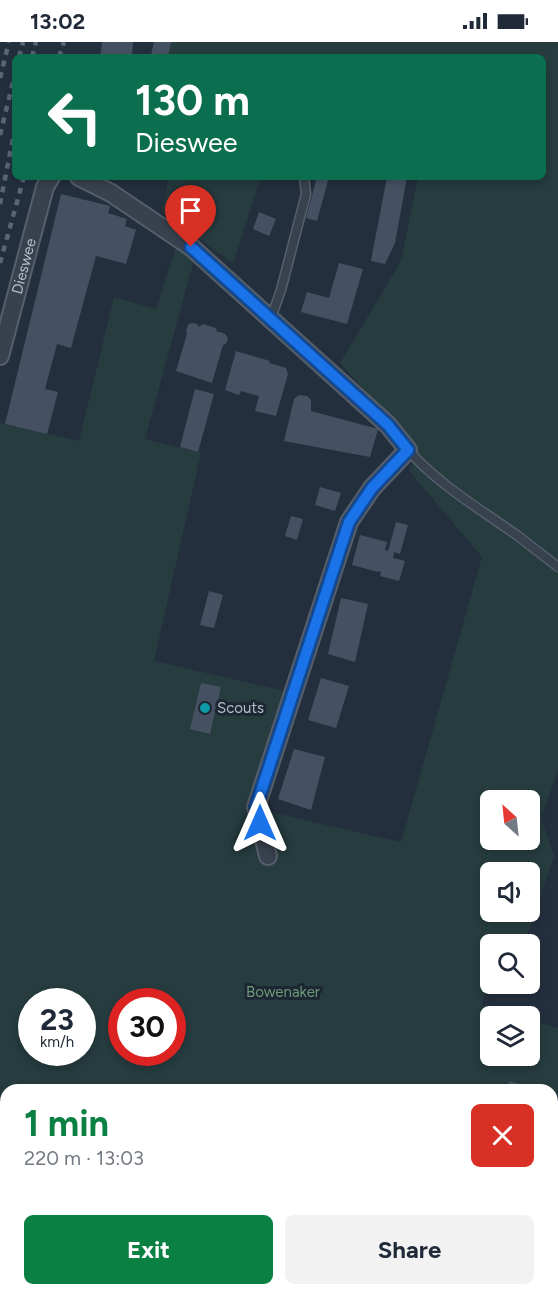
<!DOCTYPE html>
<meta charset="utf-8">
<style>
body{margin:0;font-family:Figtree,sans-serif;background:#f2f2f3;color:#1f2937;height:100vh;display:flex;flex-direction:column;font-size:22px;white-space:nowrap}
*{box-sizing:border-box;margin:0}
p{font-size:20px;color:#747a83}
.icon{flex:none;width:33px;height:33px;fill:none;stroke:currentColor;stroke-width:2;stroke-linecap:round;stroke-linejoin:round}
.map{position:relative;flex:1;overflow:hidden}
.sheet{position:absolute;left:0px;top:1042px;width:558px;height:212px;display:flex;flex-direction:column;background:#fff;border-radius:18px 18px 0 0;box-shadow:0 3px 9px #0003}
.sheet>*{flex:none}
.banner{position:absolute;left:12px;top:12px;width:534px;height:126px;border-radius:9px;box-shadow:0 3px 9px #0003;background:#0b6e4f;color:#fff;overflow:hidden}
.needle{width:39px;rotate:333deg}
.tools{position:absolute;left:480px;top:748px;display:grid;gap:12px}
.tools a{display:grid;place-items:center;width:60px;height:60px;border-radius:9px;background:#fff;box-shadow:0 3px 9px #0003;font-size:30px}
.speed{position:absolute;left:18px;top:946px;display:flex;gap:12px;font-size:30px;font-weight:700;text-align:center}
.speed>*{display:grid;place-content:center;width:78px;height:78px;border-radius:50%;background:#fff;box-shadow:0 3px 9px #0003;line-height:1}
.speed small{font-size:15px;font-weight:400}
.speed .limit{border:9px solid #d22;background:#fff;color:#111}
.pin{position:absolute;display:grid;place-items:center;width:51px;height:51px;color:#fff;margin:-62px -26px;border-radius:50% 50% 50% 0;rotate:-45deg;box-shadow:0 0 6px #0007}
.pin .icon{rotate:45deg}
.me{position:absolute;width:66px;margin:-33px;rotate:0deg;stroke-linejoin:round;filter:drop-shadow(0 0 4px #0008)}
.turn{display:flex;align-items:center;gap:21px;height:126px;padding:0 24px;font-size:27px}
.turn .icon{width:78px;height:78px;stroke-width:2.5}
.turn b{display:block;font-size:42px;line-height:51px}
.round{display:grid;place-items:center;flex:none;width:63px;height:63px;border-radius:9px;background:#f2f2f3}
.headline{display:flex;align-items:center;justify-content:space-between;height:102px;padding:0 24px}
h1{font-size:36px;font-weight:700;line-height:45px;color:#0b8043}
.button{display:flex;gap:12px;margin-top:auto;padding:12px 24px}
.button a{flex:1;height:69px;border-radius:9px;background:#0b8043;color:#fff;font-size:24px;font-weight:700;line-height:69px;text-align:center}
.button a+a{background:#f2f2f3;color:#1f2937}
.status{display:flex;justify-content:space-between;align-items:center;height:42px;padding:0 30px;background:#fff;direction:ltr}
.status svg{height:16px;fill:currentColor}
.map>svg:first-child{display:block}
.green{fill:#263c3f;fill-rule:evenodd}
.building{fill:#455162}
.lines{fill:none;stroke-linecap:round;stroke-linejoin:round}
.service-casing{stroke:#565f6c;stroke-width:11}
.minor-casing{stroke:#565f6c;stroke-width:20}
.service{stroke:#38414e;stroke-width:8}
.minor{stroke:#38414e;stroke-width:16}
.rail{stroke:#5a6575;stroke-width:4.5;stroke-dasharray:6 6;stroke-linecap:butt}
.route-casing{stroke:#114b97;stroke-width:15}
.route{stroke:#1a73e8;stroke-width:10}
.culture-dot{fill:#0f9aa8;stroke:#1d2633;stroke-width:2}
.labels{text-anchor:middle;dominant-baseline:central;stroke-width:6;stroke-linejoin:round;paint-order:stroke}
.street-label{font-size:15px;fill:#b4bcc9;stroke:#1d2633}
.poi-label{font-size:15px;fill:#b4bcc9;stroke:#1d2633;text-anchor:start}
.park-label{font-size:15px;fill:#6b9a76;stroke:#1d2633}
</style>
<div class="status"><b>13:02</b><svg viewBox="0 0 49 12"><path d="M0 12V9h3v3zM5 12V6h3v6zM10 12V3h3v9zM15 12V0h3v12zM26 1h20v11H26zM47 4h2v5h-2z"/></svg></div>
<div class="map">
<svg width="558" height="1253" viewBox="0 0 558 1253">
<rect width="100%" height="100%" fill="#242f3e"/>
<!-- green -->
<g class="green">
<path d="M 154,0 L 558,0 L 558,729 L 541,776 L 554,814 L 524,903 L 490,903 L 490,935 L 482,963 L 521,975 L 490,975 L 490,1014 L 530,1014 L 530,978 L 558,986 L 558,1055 L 552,1053 L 552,1048 L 539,1048 L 509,1039 L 508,1048 L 6,1048 L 6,1248 L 476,1248 L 475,1253 L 0,1253 L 0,381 L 79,399 L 114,255 L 156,267 L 176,205 L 190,216 L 193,222 L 145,397 L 201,411 L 154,619 L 285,649 L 252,766 L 401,800 L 482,515 L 409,429 L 416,418 L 393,379 L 340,321 L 401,219 L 418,135 L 543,135 L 543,15 L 315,15 L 301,12 L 300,15 L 158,15 L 151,13 ZM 490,759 L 530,759 L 530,798 L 490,798 ZM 490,831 L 530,831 L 530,870 L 490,870 ZM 32,960 L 82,960 L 82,1011 L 32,1011 ZM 122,960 L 172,960 L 172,1011 L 122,1011 Z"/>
<polygon points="169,135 261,135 233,221 161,170"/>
</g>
<!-- building -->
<g class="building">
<polygon points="102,0 133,0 132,15 100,15"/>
<polygon points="154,0 171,0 168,15 151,13"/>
<polygon points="317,135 329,135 317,179 306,176"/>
<polygon points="387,135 407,135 395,201 385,222 371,219"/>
<polygon points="61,152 110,164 108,171 127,177 125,184 136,188 126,222 96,214 71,306 57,302 45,347 58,350 47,392 5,382"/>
<polygon points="259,170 276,177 269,194 253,187"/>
<polygon points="339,221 363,227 347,282 301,270 307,250 329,256"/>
<polygon points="191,281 197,282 199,285 203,282 216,286 217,290 220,290 225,292 228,296 226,302 223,303 212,341 176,329 187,292 186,289 188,283"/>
<polygon points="236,309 270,319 269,321 286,326 288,332 276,374 255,369 259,354 241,349 239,353 225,348"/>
<polygon points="195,347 214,352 198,410 180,405"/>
<polygon points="299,353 307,354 311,358 311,369 378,387 370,415 284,399 294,357"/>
<polygon points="320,445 341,451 335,469 315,463"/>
<polygon points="291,474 303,477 297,498 285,494"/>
<polygon points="396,480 408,483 400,512 394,510 393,516 405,519 399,539 380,534 381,530 378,529 378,530 352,523 360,493 387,500 385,508 388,509"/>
<polygon points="209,549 223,553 214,586 200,583"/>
<polygon points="341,556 368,562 355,620 328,612"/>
<polygon points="321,636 349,644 336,686 308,678"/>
<polygon points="201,641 221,645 210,692 190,687"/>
<polygon points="294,707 325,715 311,768 278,757"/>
<polygon points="509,1039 533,1046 533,1048 508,1048"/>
<polygon points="555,1124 558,1124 558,1160 552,1159 552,1127"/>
</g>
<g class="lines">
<!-- service casing -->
<g class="service-casing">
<g id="service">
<polyline points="271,276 281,248 306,152 304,135"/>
<path d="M 408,408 C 439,443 480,467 518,494 C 531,504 545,515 558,525"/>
</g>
</g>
<!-- minor casing -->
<g class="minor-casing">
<g id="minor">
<polyline points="79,135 111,151 191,205 388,383 408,408 372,446 349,480 256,765 268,814"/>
<path id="s1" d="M 0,314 L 45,145 L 51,135"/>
</g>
</g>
<!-- service -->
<use href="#service" class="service"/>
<!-- minor -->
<use href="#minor" class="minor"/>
<!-- rail -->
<g class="rail">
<polyline points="19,15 23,0"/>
<polyline points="32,15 36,0"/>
<polyline points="59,15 64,0"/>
<polyline points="0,36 9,0"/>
<polyline points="0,93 15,32"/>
<polyline points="0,162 15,86"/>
<polyline points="0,221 24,135"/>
</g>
</g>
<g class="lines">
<!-- route casing -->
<g class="route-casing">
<polyline id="route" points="191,205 388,383 408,408 372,446 349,480 256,765 260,781"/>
</g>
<!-- route -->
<use href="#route" class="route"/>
</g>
<!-- markers -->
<circle class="culture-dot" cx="205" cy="666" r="6"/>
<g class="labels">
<!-- street labels -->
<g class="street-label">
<text stroke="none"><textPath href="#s1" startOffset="93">Dieswee</textPath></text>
</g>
<!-- poi labels -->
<g class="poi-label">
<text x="217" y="666">Scouts</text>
</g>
<!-- park labels -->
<g class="park-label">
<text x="283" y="950">Bowenaker</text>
</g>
</g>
</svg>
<div class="tools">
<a><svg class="needle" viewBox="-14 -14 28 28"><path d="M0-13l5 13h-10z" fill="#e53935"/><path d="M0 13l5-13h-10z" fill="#747a83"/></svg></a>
<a><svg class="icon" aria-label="sound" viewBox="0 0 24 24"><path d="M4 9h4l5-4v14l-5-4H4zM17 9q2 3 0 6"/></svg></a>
<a><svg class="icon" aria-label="search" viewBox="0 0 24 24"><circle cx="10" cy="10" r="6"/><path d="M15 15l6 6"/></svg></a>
<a><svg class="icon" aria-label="layers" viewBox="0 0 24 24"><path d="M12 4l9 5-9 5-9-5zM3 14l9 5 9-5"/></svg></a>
</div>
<div class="speed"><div>23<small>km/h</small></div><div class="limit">30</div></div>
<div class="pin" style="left:191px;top:205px;background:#d93025"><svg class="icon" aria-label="arrive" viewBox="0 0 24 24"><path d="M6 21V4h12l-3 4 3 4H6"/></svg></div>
<svg class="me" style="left:260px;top:781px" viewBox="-20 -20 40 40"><path d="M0-17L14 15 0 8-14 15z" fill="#1a73e8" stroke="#fff" stroke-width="4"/></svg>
<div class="banner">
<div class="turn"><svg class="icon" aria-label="left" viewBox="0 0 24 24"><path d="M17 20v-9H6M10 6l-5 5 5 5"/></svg><div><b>130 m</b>Dieswee</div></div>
</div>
<section class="sheet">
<div class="headline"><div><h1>1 min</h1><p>220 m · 13:03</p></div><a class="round" style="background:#d93025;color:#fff"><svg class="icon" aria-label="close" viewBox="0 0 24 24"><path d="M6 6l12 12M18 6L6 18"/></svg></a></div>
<div class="button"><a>Exit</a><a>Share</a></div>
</section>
</div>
